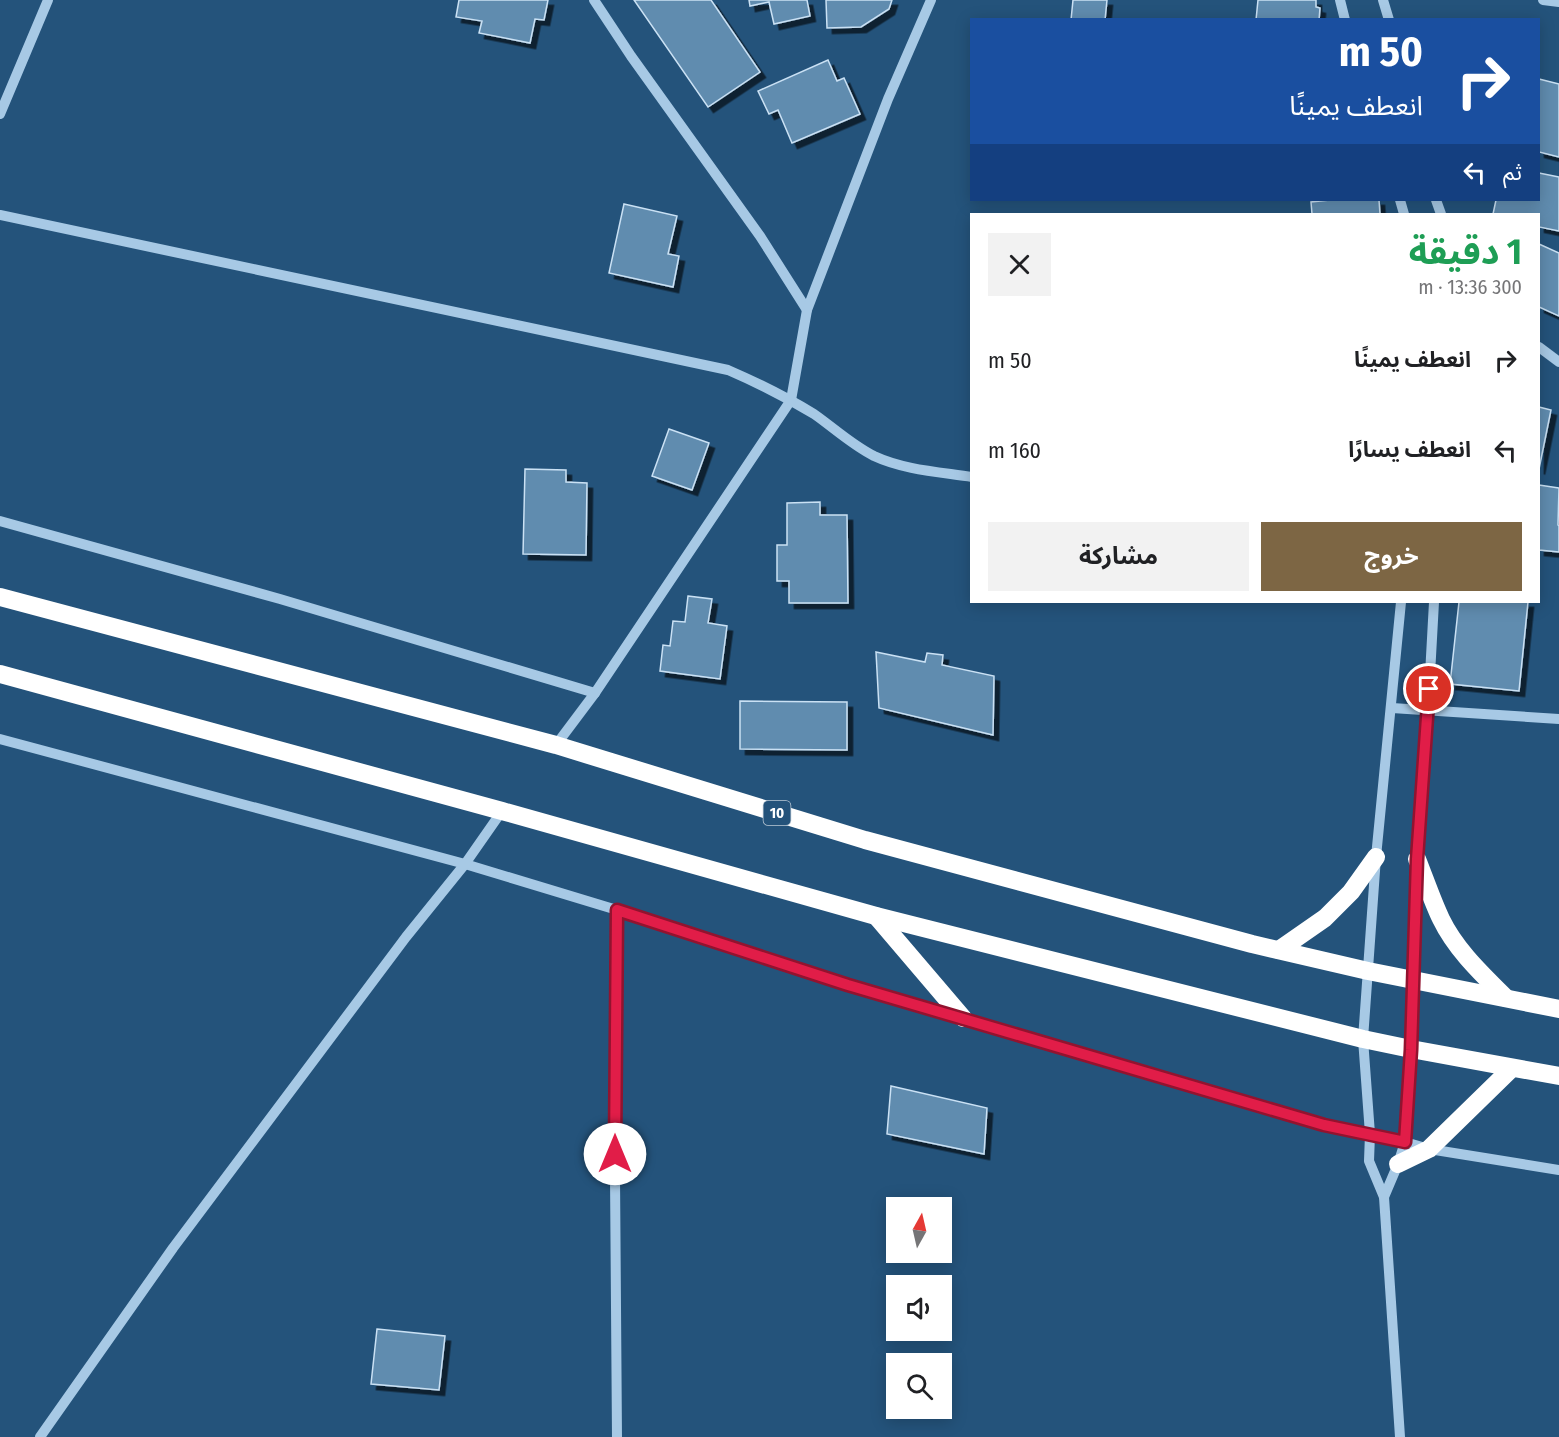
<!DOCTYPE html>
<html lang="ar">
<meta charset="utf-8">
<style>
body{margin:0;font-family:"Fira Sans Condensed","Noto Sans Arabic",sans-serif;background:#f2f2f2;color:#202124;direction:rtl;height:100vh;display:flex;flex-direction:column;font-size:22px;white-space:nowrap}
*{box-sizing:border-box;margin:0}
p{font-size:20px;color:#757577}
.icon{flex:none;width:33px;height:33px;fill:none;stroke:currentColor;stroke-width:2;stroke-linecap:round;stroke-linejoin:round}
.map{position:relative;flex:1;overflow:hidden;direction:ltr}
.drawer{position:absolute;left:970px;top:213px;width:570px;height:390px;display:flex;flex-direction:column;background:#fff;border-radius:0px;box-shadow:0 3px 15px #0003;direction:rtl}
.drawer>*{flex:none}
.banner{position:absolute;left:970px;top:18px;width:570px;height:183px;border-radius:0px;box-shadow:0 3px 15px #0003;direction:rtl;background:#1a4fa0;color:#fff;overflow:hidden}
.needle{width:39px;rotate:8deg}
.fabs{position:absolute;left:886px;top:1197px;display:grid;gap:12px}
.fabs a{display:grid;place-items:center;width:66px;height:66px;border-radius:0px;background:#fff;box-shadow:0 3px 15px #0003;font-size:30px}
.pin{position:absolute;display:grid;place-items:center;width:51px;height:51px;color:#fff;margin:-26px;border:3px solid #fff;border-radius:50%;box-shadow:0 2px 6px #0007}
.me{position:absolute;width:66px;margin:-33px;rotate:0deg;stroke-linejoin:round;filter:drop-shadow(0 0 4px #0008)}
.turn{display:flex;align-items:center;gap:21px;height:126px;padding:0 18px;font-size:27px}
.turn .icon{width:78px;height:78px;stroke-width:2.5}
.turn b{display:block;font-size:42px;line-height:51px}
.then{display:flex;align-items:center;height:57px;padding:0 18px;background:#0003;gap:12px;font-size:22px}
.round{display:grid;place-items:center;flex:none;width:63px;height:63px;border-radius:0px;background:#f2f2f2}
.overview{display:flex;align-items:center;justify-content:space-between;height:102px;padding:0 18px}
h1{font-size:36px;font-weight:700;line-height:45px;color:#1e9e55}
.button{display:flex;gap:12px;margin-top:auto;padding:12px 18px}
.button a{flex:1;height:69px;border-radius:0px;background:#7d6644;color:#fff;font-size:24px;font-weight:700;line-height:69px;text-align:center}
.button a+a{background:#f2f2f2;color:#202124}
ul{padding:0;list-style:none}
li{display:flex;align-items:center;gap:18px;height:90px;padding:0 18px}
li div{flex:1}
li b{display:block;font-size:22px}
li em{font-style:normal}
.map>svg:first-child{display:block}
.building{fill:#618caf;stroke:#cae1f4;stroke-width:1.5;filter:url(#shadow)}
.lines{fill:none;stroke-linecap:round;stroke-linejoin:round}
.minor{stroke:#a7c9e5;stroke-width:10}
.highway{stroke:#fff;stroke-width:18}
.route-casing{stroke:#92132f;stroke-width:15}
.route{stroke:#e11d48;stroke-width:10}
.labels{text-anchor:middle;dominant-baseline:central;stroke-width:4.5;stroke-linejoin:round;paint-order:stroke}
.shield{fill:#24537b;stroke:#bdcbd7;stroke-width:1.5}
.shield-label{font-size:15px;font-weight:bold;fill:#fff}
</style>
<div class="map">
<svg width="1559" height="1437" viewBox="0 0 1559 1437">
<defs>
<filter id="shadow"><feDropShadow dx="5.5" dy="5.5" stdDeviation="0" flood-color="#0009"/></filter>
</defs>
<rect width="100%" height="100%" fill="#24537b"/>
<!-- building -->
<g class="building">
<polygon points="459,0 548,0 544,20 535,19 530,43 479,33 482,21 456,17"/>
<polygon points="634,0 711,0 760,72 708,107"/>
<polygon points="749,0 807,0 810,16 774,24 769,2 750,6"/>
<polygon points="826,0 892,0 889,9 861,27 827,28"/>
<polygon points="1073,0 1107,0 1105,20 1071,20"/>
<polygon points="1258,0 1316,0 1316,7 1320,8 1319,20 1256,20"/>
<polygon points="828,60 837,81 844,78 860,114 792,143 778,110 769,114 758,91"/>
<polygon points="1539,79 1559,84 1559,157 1539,152"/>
<polygon points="1539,173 1559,177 1559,231 1539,227 1539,214 1493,214 1496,200 1539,200"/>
<polygon points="1330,200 1379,200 1380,214 1312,214 1311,202"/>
<polygon points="624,204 677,216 668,254 679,256 673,287 609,273"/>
<polygon points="1539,244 1559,253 1559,316 1539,307"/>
<polygon points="1539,407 1551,410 1539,469"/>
<polygon points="669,429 709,443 692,490 652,476"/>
<polygon points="525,469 566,470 566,482 587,483 586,555 523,554"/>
<polygon points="1539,485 1559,488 1558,525 1559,526 1559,552 1539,550"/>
<polygon points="820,502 820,515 847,515 848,603 789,603 789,581 777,581 777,545 787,545 787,503"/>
<polygon points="688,596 712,599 708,623 727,626 720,679 660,671 663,645 670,646 673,621 685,622"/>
<polygon points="1459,602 1528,602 1519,691 1450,684"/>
<polygon points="876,652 925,662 927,653 943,655 942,665 994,676 993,735 879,708"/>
<polygon points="740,701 847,702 847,750 740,749"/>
<polygon points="891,1086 987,1108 984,1154 887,1134"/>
<polygon points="377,1329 445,1336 439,1390 371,1384"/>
</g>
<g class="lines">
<!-- minor -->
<g class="minor">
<polyline points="594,0 631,56 760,236 807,310"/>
<polyline points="1340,0 1345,20"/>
<polyline points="1383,0 1389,20"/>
<polyline points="1543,0 1559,2"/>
<polyline points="0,114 48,0"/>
<polyline points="1400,200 1404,214"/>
<polyline points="1436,200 1441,214"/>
<path d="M 0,215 L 728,370 C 758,383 786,397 814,414 C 834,428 852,445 874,456 C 904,470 940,472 972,477"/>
<polyline points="1539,347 1559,362"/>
<polyline points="0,521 280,599 595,693"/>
<polyline points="1392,708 1559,719"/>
<polyline points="0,739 465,864 617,910 848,985 1325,1125 1405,1142 1429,1149 1559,1170"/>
<polyline points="556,745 595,693 791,400 807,310 888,99 931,0"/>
<polyline points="617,910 615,1176 617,1437"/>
<polyline points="1384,1197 1398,1164 1405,1142 1411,1049 1417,859 1428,711 1434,602"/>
<polyline points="40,1437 173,1248 406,937 465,864 502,811"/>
<polyline points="1400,1437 1384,1197 1369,1161 1370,1134 1363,1039 1376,857 1401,602"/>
</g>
<!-- highway -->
<g class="highway">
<polyline points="0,597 556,745 865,840 1252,944 1368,971 1559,1009"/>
<polyline points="0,674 502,811 876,916 1363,1039 1411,1049 1559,1076"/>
<path d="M 1417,859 C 1425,879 1432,900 1441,919 C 1456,950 1482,974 1506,998"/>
<polyline points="876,916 963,1018"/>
<polyline points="1279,950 1325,918 1351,892 1376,857"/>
<polyline points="1398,1164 1429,1149 1511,1069"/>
</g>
</g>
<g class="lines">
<!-- route casing -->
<g class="route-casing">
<polyline id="route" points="615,1154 617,910 848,985 1324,1125 1405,1142 1411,1050 1417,859 1429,689"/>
</g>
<!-- route -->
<use href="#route" class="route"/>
</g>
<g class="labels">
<!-- shield labels -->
<rect class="shield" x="763.5" y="801" width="27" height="24" rx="4.5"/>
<g class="shield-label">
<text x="777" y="813">10</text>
</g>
</g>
</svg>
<div class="fabs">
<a><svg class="needle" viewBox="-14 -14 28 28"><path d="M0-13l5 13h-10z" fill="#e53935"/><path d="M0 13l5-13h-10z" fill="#757577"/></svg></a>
<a><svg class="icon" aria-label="sound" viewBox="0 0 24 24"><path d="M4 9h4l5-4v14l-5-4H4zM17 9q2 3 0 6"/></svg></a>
<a><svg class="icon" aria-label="search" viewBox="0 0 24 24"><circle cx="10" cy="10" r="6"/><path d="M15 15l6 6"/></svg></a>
</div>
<div class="pin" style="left:1429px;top:689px;background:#d93025"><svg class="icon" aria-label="arrive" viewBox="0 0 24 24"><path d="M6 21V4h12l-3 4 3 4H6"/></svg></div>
<svg class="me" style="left:615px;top:1154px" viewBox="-20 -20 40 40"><circle r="19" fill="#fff"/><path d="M0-13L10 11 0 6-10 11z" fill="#e11d48"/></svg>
<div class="banner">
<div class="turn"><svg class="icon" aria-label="right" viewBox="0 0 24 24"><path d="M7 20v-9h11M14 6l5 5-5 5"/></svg><div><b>50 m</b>انعطف يمينًا</div></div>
<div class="then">ثم<svg class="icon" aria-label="left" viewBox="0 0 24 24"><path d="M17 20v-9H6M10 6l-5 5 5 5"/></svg></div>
</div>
<section class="drawer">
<div class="overview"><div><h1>1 دقيقة</h1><p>300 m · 13:36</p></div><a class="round"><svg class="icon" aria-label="close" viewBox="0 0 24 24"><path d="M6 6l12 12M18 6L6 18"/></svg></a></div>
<ul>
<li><svg class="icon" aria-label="right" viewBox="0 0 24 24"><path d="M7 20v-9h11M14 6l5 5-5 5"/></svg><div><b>انعطف يمينًا</b></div><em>50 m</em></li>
<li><svg class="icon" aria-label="left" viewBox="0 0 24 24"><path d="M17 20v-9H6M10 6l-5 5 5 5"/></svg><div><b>انعطف يسارًا</b></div><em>160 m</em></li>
</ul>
<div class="button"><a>خروج</a><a>مشاركة</a></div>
</section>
</div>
